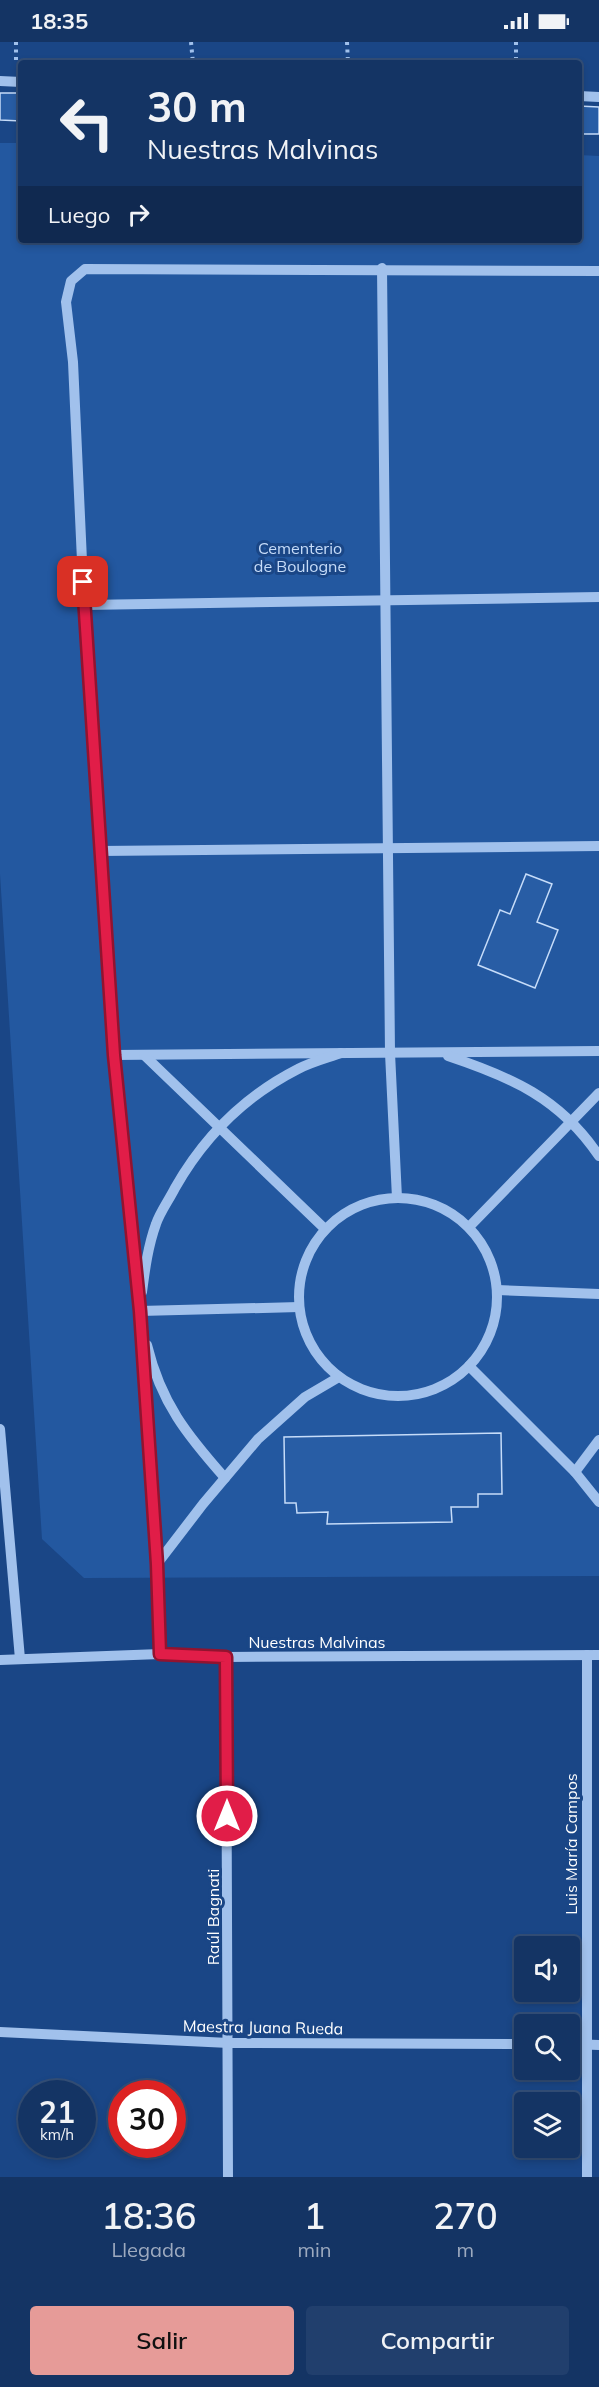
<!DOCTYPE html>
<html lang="es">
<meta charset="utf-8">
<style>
body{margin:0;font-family:Mulish,sans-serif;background:#213f6d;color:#f1f3f6;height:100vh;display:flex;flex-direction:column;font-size:22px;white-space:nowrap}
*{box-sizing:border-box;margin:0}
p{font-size:20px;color:#9daabf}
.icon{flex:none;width:33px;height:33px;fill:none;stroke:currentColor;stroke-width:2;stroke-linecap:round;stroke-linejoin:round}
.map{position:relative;height:2135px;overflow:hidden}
.details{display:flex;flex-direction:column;background:#143464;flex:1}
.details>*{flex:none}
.banner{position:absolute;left:18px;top:18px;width:564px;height:183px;border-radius:6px;box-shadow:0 3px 9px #0003,0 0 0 2px #334f78;background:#143464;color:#f1f3f6;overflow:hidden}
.controls{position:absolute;left:514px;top:1894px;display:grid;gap:12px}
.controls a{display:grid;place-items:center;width:66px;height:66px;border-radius:6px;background:#143464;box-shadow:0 3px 9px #0003,0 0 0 2px #334f78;font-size:30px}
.speed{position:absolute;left:18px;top:2038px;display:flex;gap:12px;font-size:30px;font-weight:700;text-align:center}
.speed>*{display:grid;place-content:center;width:78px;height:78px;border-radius:50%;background:#143464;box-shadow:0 3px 9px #0003,0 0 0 2px #334f78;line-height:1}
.speed small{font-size:15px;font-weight:400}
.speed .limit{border:9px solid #d22;background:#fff;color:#111}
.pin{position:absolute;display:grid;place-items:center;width:51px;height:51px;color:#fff;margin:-26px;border-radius:12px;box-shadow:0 3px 9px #0006}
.me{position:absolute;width:66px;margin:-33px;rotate:0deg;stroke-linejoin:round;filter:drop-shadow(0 0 4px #0008)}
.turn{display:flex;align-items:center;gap:21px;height:126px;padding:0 30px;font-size:27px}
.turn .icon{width:78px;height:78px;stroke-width:2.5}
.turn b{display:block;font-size:42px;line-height:51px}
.then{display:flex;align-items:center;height:57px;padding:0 30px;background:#0003;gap:12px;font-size:22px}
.eta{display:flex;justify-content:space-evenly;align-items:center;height:102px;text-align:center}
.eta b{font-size:36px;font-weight:600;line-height:42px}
.action{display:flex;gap:12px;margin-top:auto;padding:12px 30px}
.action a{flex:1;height:69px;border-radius:6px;background:#e69b98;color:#111;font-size:24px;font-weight:600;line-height:69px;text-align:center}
.action a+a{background:#213f6d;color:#f1f3f6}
.status{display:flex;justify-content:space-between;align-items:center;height:42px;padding:0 30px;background:#143464;direction:ltr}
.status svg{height:16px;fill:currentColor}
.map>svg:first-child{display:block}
.green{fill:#2358a0}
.building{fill:#285da5;stroke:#c6dcf9;stroke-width:1.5}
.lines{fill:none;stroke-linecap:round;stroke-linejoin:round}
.path{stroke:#a1c1ec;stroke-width:4;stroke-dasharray:3 4.5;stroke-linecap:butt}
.minor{stroke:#a1c1ec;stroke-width:10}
.route-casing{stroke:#92132f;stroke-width:15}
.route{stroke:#e11d48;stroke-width:10}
.labels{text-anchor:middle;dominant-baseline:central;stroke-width:6;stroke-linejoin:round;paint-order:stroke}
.park-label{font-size:16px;fill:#c6dcf9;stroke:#1a4686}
.street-label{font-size:16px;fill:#fff;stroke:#1a4686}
</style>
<div class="status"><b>18:35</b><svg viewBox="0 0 49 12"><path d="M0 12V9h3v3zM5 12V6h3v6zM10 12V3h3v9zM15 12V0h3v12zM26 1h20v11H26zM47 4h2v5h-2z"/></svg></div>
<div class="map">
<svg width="599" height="2135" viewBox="0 0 599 2135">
<rect width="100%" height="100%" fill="#1a4686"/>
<!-- green -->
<polygon class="green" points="0,101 21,101 21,198 579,198 579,113 599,114 599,1534 84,1536 42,1497 0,832"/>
<!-- building -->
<g class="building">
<polygon points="0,51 21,51 21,79 0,78"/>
<polygon points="579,64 599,65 599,92 579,92"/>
<polygon points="526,832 552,842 537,880 558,888 535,946 478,923 500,868 510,872"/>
<polygon points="501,1391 502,1452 478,1452 478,1465 451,1465 452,1480 327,1482 328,1470 297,1471 296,1461 285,1461 284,1395"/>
</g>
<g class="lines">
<!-- path -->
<g class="path">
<polyline points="16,0 16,20"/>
<polyline points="191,0 193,21"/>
<polyline points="347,0 348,21"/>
<polyline points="516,0 516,21"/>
</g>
<!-- minor -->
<g class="minor">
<polyline points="0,39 21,40"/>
<polyline points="579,54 599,55"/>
<polyline points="382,226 390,1011 397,1156"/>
<polyline points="84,563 599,555"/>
<polyline points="99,809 599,804"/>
<polyline points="114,1013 599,1009"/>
<polyline points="144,1013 325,1187"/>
<path d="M 448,1014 C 511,1035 560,1056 599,1114"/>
<circle cx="398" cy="1255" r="99"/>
<polyline points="469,1185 599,1051"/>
<polyline points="497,1248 599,1252"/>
<path d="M 142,1250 C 145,1227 148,1204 156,1182 C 160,1170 169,1158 175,1146 C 204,1095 245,1054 298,1027 C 311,1020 327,1016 341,1011"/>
<polyline points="140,1269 299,1265"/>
<path d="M 147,1303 C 161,1361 187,1393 225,1436"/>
<polyline points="469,1324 575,1430 599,1460"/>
<polyline points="0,1387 20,1617"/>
<polyline points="575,1430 599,1398"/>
<polyline points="157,1522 203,1462 258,1397 305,1355 339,1335"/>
<polyline points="160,1612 157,1522 140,1269 114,1013 99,809 84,563 73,320 66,260 71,239 85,227 599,229"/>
<polyline points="226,1615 228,2135"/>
<polyline points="0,1618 160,1612 226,1615 599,1613"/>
<polyline points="0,1990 229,2001 525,2002"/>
<polyline points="570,2002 599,2003"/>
<polyline points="587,2135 587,1613"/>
</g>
</g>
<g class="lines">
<!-- route casing -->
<g class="route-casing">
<polyline id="route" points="83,540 114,1013 140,1269 157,1522 160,1612 226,1615 227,1774"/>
</g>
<!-- route -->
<use href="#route" class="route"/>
</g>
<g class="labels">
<!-- park labels -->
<g class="park-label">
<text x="300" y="506">Cementerio<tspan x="300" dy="18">de Boulogne</tspan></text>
</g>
<!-- street labels -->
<g class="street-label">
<text x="317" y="1600">Nuestras Malvinas</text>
<text transform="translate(571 1802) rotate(-90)">Luis María Campos</text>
<text transform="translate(213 1875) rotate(-90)">Raúl Bagnati</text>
<text transform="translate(263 1985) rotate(1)">Maestra Juana Rueda</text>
</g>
</g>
</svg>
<div class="controls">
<a><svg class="icon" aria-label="sound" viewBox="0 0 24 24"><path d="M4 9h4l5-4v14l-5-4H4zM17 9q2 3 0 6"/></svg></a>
<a><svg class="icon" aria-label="search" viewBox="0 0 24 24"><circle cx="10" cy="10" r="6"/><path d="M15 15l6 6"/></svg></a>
<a><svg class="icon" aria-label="layers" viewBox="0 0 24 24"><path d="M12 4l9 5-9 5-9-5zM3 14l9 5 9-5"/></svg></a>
</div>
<div class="speed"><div>21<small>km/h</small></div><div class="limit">30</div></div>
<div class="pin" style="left:83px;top:540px;background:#d93025"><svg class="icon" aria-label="arrive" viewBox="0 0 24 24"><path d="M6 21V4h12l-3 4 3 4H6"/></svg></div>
<svg class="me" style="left:227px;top:1774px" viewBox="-20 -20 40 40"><circle r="17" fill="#e11d48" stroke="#fff" stroke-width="3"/><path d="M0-11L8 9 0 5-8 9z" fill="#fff"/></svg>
<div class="banner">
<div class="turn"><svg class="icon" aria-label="left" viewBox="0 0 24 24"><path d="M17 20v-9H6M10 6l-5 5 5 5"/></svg><div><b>30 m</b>Nuestras Malvinas</div></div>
<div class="then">Luego<svg class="icon" aria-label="right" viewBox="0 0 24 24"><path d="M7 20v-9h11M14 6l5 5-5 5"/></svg></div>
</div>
</div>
<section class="details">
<div class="eta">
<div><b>18:36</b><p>Llegada</p></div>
<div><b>1</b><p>min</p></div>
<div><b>270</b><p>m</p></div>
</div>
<div class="action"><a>Salir</a><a>Compartir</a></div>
</section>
